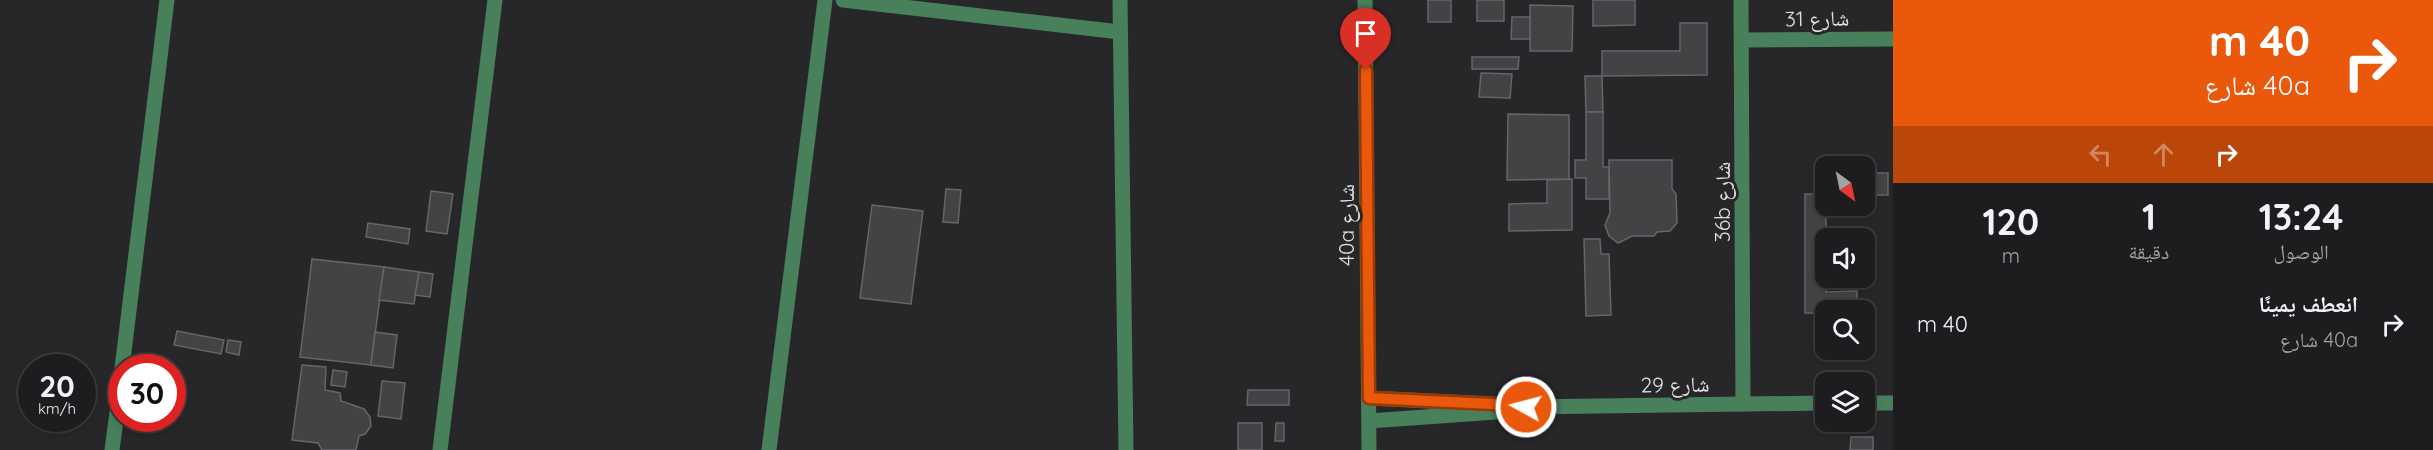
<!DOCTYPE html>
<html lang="ar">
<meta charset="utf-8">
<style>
body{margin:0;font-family:Quicksand,"Noto Naskh Arabic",sans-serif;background:#2a2a2c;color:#f1f3f6;direction:rtl;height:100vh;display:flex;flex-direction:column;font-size:22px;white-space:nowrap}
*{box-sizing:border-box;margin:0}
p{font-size:20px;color:#a0a2a4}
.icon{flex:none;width:33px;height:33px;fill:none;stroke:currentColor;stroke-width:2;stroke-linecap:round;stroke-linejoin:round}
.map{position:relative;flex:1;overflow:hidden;direction:ltr}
.drawer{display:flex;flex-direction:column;background:#1d1d1f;width:540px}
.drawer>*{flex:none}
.banner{background:#ea580c;color:#fff;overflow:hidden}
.needle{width:39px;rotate:147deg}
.controls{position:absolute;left:1815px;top:156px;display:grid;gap:12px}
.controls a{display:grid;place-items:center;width:60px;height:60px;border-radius:12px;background:#1d1d1f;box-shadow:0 3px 9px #0003,0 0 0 2px #3b3b3d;font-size:30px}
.speed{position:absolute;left:18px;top:354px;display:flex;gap:12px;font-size:30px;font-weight:700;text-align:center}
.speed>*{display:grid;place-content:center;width:78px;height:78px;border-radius:50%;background:#1d1d1f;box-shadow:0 3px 9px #0003,0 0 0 2px #3b3b3d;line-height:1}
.speed small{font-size:15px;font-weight:400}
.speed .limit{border:9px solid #d22;background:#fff;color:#111}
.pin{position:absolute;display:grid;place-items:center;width:51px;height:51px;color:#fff;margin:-62px -26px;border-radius:50% 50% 50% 0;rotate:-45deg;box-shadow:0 0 6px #0007}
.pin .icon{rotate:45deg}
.me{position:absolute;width:66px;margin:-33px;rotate:277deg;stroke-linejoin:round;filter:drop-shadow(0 0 4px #0008)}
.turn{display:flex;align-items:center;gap:21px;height:126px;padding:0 24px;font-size:27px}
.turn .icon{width:78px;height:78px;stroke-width:2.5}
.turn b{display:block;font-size:42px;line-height:51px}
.lanes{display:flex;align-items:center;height:57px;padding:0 24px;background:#0003;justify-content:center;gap:30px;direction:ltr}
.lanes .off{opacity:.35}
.eta{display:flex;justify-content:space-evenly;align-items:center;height:102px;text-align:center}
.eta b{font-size:36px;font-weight:700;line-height:42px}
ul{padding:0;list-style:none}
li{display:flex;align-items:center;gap:18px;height:78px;padding:0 24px}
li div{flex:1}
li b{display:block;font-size:22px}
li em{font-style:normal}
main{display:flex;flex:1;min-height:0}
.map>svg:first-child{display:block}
.building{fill:#434346;stroke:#666669;stroke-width:1.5}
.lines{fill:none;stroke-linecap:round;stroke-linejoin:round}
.minor{stroke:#48805c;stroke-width:15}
.route-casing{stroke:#983908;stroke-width:15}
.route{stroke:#ea580c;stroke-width:10}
.labels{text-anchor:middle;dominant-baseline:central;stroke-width:6;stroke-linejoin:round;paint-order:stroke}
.street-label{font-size:21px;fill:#e1e1e3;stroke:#272729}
</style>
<main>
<section class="drawer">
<div class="banner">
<div class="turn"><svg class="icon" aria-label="right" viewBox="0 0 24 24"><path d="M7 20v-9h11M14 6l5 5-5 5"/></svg><div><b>40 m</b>40a شارع</div></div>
<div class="lanes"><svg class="icon off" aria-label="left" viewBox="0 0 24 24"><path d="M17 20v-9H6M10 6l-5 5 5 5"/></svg><svg class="icon off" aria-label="ahead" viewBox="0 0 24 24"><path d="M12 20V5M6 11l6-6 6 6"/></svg><svg class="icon" aria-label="right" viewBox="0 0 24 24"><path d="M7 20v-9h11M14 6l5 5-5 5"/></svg></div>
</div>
<div class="eta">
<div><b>13:24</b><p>الوصول</p></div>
<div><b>1</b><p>دقيقة</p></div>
<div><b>120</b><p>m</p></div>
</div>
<ul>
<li><svg class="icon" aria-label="right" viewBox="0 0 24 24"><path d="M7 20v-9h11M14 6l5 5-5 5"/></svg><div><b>انعطف يمينًا</b><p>40a شارع</p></div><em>40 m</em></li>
</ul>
</section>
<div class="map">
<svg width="1893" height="450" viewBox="0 0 1893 450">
<rect width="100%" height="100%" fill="#272729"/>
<!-- building -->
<g class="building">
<rect x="1428" y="0" width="23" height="22"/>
<rect x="1477" y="0" width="27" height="21"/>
<polygon points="1593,0 1635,0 1635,25 1593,26"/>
<polygon points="1530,5 1573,6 1572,51 1530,51"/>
<polygon points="1512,17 1530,17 1530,39 1511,39"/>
<polygon points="1680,23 1707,23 1707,75 1602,76 1602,51 1680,51"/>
<polygon points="1472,57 1519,57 1518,69 1472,69"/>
<polygon points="1481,73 1512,74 1510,98 1479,97"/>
<polygon points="1585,76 1602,76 1603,112 1586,112"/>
<polygon points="1586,112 1603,112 1603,167 1609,167 1609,199 1586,199 1586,178 1575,178 1575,160 1586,160"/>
<polygon points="1508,114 1569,115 1569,179 1507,180"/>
<polygon points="1609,160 1672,160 1672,189 1676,194 1677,223 1670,231 1657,232 1654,236 1632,236 1618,243 1609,236 1605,225 1610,213"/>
<rect x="1864" y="173" width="24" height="22"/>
<polygon points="1572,179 1572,230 1509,231 1509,204 1547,203 1547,180"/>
<polygon points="946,189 961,190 958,223 943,222"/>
<polygon points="431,191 453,194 447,234 426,231"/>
<polygon points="1805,194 1826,194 1826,292 1857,291 1857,310 1826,310 1826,313 1805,313"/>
<polygon points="872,205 923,211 911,304 860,298"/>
<polygon points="368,223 410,229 408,244 366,237"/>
<polygon points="1584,239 1600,239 1601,254 1609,254 1611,315 1586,316"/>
<polygon points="312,259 384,267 371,365 300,357"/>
<polygon points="384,267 419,272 414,304 379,300"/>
<polygon points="419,272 433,274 430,297 415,295"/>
<polygon points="177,331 224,340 221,354 174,345"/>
<polygon points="375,332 397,335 393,368 371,365"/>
<polygon points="228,340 241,342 239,355 226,352"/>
<polygon points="302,365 326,367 325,390 340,393 341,401 364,409 370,417 371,426 365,434 359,436 356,450 322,450 318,443 292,440"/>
<polygon points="333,370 347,372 345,387 331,385"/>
<polygon points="382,381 405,383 401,419 378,416"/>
<polygon points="1248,390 1289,390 1289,405 1247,405"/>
<rect x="1238" y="423" width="24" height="27"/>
<polygon points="1276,423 1284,423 1284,441 1275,441"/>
<polygon points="1851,437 1873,437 1873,450 1850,450"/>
</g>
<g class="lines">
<!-- minor -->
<g class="minor">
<polyline points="843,0 1120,32"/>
<polyline points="1120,0 1126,450"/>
<polyline points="1365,0 1369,450"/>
<polyline points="1741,0 1743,404"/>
<polyline points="1742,40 1893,39"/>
<polyline points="122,368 167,0"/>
<polyline points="1369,398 1492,404 1525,407 1826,403"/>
<polyline points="1864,403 1893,403"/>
<polyline points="1369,421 1496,412"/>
<polyline points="112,450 122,375"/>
<polyline points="440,450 495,0"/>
<polyline points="769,450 825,0"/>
</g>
</g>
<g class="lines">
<!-- route casing -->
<g class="route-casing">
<polyline id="route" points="1366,70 1369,398 1492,404 1526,407"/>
</g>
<!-- route -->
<use href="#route" class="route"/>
</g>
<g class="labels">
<!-- street labels -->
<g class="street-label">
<text transform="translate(1817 18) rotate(-1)">شارع 31</text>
<text transform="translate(1722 202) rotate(-90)">36b شارع</text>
<text transform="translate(1346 225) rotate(-90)">40a شارع</text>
<text transform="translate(1675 384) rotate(-1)">شارع 29</text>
</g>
</g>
</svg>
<div class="controls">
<a><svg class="needle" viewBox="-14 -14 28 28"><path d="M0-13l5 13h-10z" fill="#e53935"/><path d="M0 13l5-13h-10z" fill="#a0a2a4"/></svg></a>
<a><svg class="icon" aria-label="sound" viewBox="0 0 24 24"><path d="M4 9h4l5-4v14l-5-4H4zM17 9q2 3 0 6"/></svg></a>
<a><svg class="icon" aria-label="search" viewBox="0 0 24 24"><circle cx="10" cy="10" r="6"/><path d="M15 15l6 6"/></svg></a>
<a><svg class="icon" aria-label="layers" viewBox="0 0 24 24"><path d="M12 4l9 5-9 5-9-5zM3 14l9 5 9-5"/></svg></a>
</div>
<div class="speed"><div>20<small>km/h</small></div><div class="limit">30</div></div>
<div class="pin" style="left:1366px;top:70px;background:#d93025"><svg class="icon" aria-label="arrive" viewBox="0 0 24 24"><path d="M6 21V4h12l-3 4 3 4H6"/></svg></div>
<svg class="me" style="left:1526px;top:407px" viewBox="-20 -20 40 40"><circle r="17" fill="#ea580c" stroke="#fff" stroke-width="3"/><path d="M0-11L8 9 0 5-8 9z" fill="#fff"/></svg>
</div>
</main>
